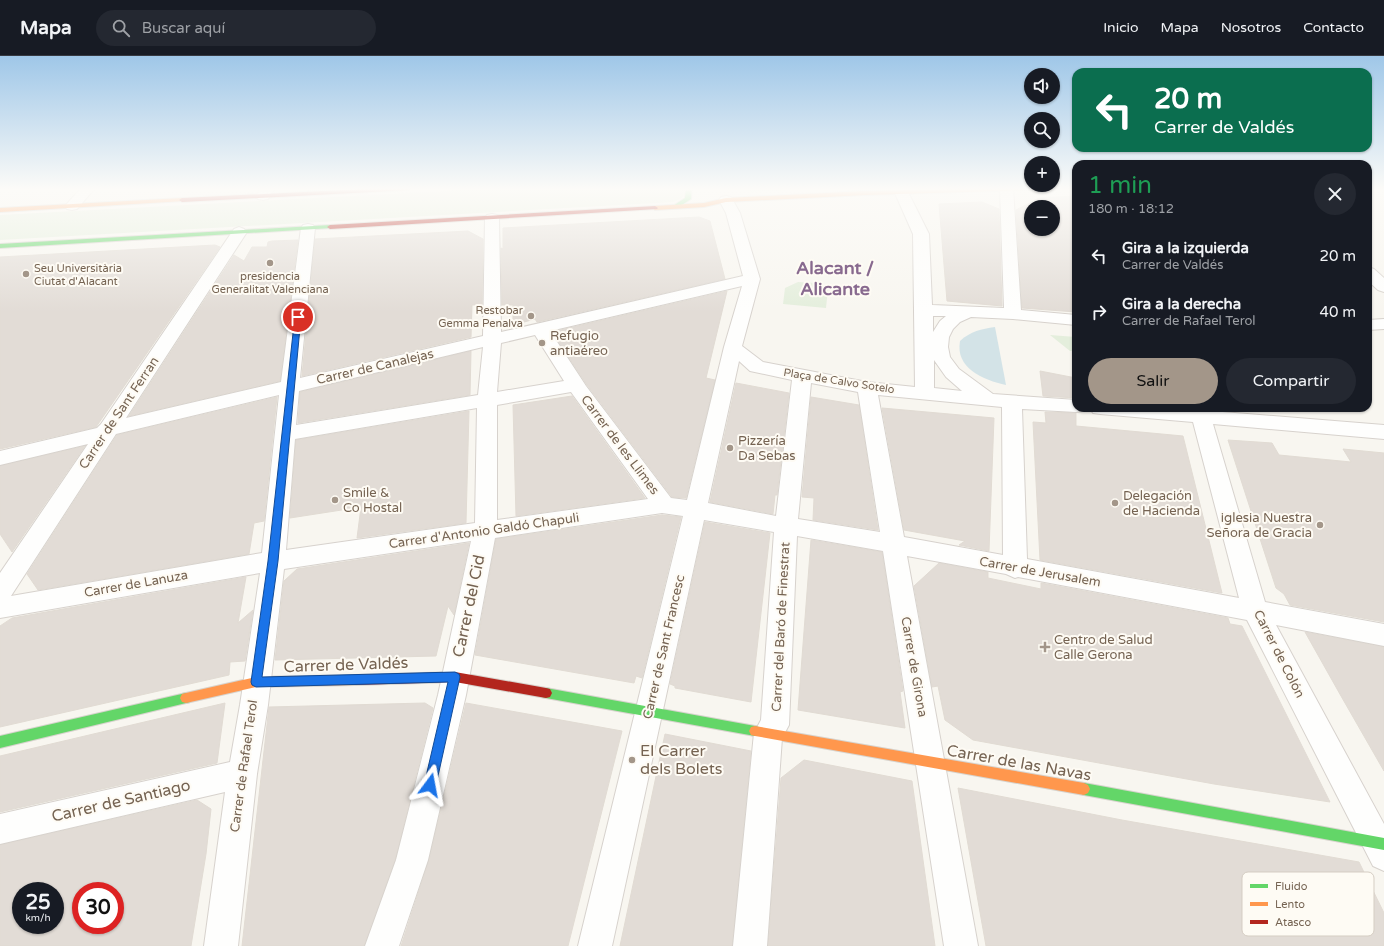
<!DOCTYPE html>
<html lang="es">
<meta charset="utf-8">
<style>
body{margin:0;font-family:"Varela Round",sans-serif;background:#242831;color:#f1f3f6;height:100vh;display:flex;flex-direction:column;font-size:15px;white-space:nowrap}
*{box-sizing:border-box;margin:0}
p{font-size:13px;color:#9ea1a6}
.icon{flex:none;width:22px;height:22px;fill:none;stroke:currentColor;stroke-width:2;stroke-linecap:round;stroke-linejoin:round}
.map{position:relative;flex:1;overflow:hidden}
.side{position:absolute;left:1072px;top:104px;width:300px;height:252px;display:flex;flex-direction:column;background:#171b24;border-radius:12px;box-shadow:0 1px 3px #0004}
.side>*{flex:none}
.hud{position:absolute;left:1072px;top:12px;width:300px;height:84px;border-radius:12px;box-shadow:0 1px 3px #0004;background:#0b6e4f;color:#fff;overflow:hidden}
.tools{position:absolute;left:1024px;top:12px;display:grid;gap:8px}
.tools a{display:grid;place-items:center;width:36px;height:36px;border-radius:50%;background:#171b24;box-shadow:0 1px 3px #0004;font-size:20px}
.speed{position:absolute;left:12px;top:826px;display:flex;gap:8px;font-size:20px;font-weight:700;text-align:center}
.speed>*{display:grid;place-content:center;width:52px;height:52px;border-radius:50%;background:#171b24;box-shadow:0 1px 3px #0004;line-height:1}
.speed small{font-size:10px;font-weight:400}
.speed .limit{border:6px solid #d22;background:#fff;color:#111}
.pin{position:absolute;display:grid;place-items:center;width:34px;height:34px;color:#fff;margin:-17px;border:2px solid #fff;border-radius:50%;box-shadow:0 1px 4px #0007}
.me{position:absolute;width:44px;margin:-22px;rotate:13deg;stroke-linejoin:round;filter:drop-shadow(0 0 3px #0008)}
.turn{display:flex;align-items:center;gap:14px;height:84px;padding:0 16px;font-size:18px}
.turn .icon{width:52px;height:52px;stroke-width:2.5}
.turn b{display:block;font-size:28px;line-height:34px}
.round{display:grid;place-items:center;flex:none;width:42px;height:42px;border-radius:21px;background:#242831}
.overview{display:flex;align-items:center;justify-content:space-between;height:68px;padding:0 16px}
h1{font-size:24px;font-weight:600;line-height:30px;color:#1e9e55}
.action{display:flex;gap:8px;margin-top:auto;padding:8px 16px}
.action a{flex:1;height:46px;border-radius:24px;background:#a39689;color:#111;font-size:16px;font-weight:600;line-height:46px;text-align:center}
.action a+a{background:#242831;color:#f1f3f6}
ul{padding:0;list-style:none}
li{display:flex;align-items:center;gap:12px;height:56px;padding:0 16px}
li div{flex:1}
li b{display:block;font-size:15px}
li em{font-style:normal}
header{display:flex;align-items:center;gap:24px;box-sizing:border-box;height:56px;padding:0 20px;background:#171b24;border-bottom:1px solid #363941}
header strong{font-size:19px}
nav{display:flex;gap:22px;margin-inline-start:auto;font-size:14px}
.search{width:280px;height:36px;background:#242831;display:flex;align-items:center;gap:10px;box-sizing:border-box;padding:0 14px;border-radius:22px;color:#9ea1a6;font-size:15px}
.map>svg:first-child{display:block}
.green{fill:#e4eedc}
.water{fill:#d3e3e7}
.building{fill:#e2dcd6;stroke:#e1dbd3;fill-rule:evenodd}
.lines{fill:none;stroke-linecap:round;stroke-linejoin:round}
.street-casing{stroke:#d7d2cd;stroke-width:2}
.fast-casing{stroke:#d7d3cd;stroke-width:2}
.slow-casing{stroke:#d7d3cd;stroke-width:2}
.jam-casing{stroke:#d7d3cd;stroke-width:2}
.street{fill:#fefefd;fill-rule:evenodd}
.fast{fill:#63d668;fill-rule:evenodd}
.slow{fill:#ff974d;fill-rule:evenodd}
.jam{fill:#b3261e;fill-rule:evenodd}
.route{fill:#1a73e8;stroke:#114b97}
.poi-dot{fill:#a39689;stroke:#fefbf4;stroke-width:1.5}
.labels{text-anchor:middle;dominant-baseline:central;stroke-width:4;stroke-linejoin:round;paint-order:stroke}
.far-poi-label{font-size:11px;fill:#756352;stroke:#fefbf4;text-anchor:start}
.far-street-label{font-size:11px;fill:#756352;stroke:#fefbf4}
.poi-label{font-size:13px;fill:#756352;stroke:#fefbf4;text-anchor:start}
.street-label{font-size:13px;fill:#756352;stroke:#fefbf4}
.near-street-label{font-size:16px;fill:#756352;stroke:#fefbf4}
.near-poi-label{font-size:16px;fill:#756352;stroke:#fefbf4;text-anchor:start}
.far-town-label{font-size:18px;font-weight:bold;fill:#886a8f;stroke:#fefbf4}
.key{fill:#fefbf4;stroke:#d5cdc3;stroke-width:1}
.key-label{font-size:11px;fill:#756352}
</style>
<header>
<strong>Mapa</strong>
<div class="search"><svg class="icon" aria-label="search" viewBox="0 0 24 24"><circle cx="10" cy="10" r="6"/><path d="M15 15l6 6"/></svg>Buscar aquí</div>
<nav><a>Inicio</a><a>Mapa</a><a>Nosotros</a><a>Contacto</a></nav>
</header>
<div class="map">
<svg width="1384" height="890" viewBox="0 0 1384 890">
<rect width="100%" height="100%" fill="#f8f6f0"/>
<!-- green -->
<g class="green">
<polygon points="502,132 684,132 685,136 682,142 673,146 0,184 0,159"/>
<polygon points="741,132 822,132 752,136"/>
<polygon points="798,226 816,227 828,233 826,252 783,248 785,232"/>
<polygon points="1050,279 1076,281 1076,295 1070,295"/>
</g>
<!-- water -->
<path class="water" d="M 995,271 L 1006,329 C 983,324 955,312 960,285 C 971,275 981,273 995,271 Z"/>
<!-- building -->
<g class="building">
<path d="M 1076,140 L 1076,256 L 1022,252 L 1016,154 L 1039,142 ZM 1031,151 L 1053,151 L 1053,173 L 1031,173 Z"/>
<polygon points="982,146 999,153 1002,250 947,245 939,148"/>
<polygon points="699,161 710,165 725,223 537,266 535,263 513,269 513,249 502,249 501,192 503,193 503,172"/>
<polygon points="468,175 483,183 482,249 472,249 471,281 302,320 315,183"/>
<polygon points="298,184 280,325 129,360 234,199 244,205 252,191 267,191 268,186 272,185"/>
<polygon points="215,189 220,191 96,371 0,393 0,201"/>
<polygon points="727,235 706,322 715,324 686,442 672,441 587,329 552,276"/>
<polygon points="471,295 470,339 298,367 300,336"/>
<polygon points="1040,315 1076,322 1076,342 1043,340"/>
<polygon points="736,327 789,337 777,439 775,439 773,458 710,446"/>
<polygon points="572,340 645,442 516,460 513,349"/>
<polygon points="277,341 264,465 254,467 249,498 38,534 27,518 117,379"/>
<polygon points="811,341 859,349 878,474 813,464 814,442 802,441"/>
<polygon points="882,352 994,362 989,495 959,489 965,485 904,474"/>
<polygon points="469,355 466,467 357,482 361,451 290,462 296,384"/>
<polygon points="1045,356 1076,357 1076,370 1183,380 1222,537 1040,504 1033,366 1046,367"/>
<polygon points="1228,384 1272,387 1279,399 1351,406 1343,393 1384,397 1384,566 1290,549 1284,538 1276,532"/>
<polygon points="85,390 12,496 0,478 0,410"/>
<polygon points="662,459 681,461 642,622 636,620 634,627 475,599 496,483"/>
<polygon points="705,466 770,477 751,646 675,632 675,630 670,628"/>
<polygon points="811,484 882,496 903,635 900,636 905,672 798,654"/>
<polygon points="469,487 454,559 448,550 436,600 275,604 284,525 297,513"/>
<polygon points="939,507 988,516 988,522 1041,533 1041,527 1228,562 1230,568 1242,570 1330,746 1214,728 973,684 945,664 938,630 932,631 914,530"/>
<polygon points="246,521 238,567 253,554 245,605 230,606 229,619 0,671 0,570 12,562"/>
<polygon points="1305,576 1384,591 1384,715 1341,640"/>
<polygon points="225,647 217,707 0,756 0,700"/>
<polygon points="425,647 433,652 395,804 364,890 242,890 269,651"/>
<polygon points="466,647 622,675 568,890 401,890 429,804"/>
<polygon points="665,678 751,695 732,890 620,890"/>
<polygon points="804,704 912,725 935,890 768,890 781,722"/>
<polygon points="958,732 1122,764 1359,806 1384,857 1384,890 986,890"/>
<path d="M 197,744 L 211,753 L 206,798 L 191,890 L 0,890 L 0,789 ZM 21,835 L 55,835 L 55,869 L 21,869 ZM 81,835 L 115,835 L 115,869 L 81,869 Z"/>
</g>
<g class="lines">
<!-- street casing -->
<g class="street-casing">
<g id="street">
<polygon points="81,132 95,132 77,153 72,154 67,153 65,150"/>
<polygon points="261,132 275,132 268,143 263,144 258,143 256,140"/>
<path d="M 896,132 L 906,132 L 929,178 L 932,249 L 1004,252 L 1000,133 L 1013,132 L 1021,254 L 1076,259 L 1076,269 L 1013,263 L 971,261 L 960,266 L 953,273 L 949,281 L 948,291 L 950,301 L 959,313 L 993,338 L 1076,344 L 1076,352 L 1085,352 L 1083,355 L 1076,356 L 1022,353 L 1027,503 L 1239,542 L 1193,366 L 1100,358 L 1093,357 L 1090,352 L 1209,352 L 1210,355 L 1384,369 L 1384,383 L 1213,368 L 1265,546 L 1384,568 L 1384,590 L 1276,569 L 1384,768 L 1384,815 L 1373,810 L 1247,564 L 1018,521 L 1015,522 L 1006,518 L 907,500 L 978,890 L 944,890 L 883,495 L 797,480 L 789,669 L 782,682 L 767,890 L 733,890 L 754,677 L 761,664 L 774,476 L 704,464 L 612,890 L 578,890 L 683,460 L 662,457 L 495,482 L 466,639 L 428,804 L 399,890 L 365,890 L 396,804 L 438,639 L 471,485 L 284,513 L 268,649 L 257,718 L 238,890 L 204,890 L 225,736 L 0,788 L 0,758 L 230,706 L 240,649 L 260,517 L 0,562 L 0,517 L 88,388 L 0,409 L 0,395 L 97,372 L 101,368 L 234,173 L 239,171 L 244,173 L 247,176 L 126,362 L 281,326 L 301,172 L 303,169 L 308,168 L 313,169 L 315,172 L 300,322 L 483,280 L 485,162 L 487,159 L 492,158 L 497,159 L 499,162 L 501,276 L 743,220 L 726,157 L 719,144 L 721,141 L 726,140 L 731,141 L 740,157 L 760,223 L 742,290 L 763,306 L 867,326 L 915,331 L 913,178 L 894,135 ZM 742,230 L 724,291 L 687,444 L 671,442 L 586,330 L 550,275 ZM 933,260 L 946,260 L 940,265 L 933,276 ZM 535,279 L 564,325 L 497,336 L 501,287 ZM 483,291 L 478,339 L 296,369 L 299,335 ZM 934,304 L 946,321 L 962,335 L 934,332 ZM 739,305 L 750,315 L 792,324 L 776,460 L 708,447 ZM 811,327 L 858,336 L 880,476 L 798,463 ZM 571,336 L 648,443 L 497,464 L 497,349 ZM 279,339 L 262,497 L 11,540 L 116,378 ZM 878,339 L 1002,351 L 1003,499 L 904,481 ZM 477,352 L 475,467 L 286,494 L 295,383 Z"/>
<polygon points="1368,211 1374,213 1384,222 1384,236 1378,234 1368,225"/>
<polygon points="1384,263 1384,273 1368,274 1368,264"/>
</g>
</g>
<!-- fast casing -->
<g class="fast-casing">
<g id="fast">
<polygon points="686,132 692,132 691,143 677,152 673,152 673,150 685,142"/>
<polygon points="330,169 333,171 332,172 0,192 0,188"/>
<polygon points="546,632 755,670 759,671 761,675 759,679 755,680 546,642 542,641 540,637 542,633"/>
<polygon points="186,637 190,638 192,642 190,646 186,647 0,692 0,680"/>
<polygon points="1084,727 1384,782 1384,794 1084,739 1080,737 1078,733 1080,729"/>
</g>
</g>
<!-- slow casing -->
<g class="slow-casing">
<g id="slow">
<polygon points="982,132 1032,132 1029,134 865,139 726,146 704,151 655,154 652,152 655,150 704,147 726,142 865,135"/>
<polygon points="182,142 184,143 184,145 0,156 0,152"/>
<polygon points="355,619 359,621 360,624 359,627 355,629 256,631 186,647 182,646 180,642 182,638 186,637 256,621"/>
<polygon points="755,670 1084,727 1088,729 1090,733 1088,737 1084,739 755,680 751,679 749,675 751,671"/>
</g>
</g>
<!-- jam casing -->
<g class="jam-casing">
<g id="jam">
<polygon points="382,132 412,132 409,134 182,146 179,144 182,142"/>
<polygon points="655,150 658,152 657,153 330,173 327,171 330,169"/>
<polygon points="455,616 546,632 550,633 552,637 550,641 546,642 455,626 355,629 351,627 350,624 351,621 355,619"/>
</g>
</g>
<!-- street -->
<use href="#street" class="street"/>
<!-- fast -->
<use href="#fast" class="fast"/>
<!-- slow -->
<use href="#slow" class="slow"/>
<!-- jam -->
<use href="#jam" class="jam"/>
</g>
<!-- sky -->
<linearGradient id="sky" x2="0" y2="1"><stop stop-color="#9fc7e8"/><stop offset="0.52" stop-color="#fcfbf8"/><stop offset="1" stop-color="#fcfbf8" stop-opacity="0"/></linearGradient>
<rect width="1384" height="256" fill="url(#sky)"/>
<!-- route -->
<polygon class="route" points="295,259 300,259 301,261 278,505 262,621 455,616 459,618 460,621 436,729 434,733 430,735 426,733 424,729 448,626 256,631 252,629 251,626 268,505"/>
<!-- markers -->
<g class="poi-dot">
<circle cx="270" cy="207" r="4"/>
<circle cx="26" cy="218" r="4"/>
<circle cx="531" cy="260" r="4"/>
<circle cx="542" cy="287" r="4"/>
<circle cx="730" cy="392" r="4"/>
<circle cx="335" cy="444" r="4"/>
<circle cx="1115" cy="447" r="4"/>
<circle cx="1320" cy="469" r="4"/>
<path d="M1043 585h4v4h4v4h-4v4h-4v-4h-4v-4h4z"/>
<circle cx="632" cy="704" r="4"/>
</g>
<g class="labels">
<!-- far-poi labels -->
<g class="far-poi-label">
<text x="34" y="212">Seu Universitària<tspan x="34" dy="13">Ciutat d'Alacant</tspan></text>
<text x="270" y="220" text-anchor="middle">presidencia<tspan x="270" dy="13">Generalitat Valenciana</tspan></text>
<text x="523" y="254" text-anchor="end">Restobar<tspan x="523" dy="13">Gemma Penalva</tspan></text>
</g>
<!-- far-street labels -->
<g class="far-street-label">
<text transform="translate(839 325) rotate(9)">Plaça de Calvo Sotelo</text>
</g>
<!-- poi labels -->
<g class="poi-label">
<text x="550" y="280">Refugio<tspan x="550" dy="15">antiaéreo</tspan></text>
<text x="738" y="385">Pizzería<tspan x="738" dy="15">Da Sebas</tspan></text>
<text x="343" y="437">Smile &amp;<tspan x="343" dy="15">Co Hostal</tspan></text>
<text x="1123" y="440">Delegación<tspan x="1123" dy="15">de Hacienda</tspan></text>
<text x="1312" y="462" text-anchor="end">iglesia Nuestra<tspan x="1312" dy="15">Señora de Gracia</tspan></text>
<text x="1054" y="584">Centro de Salud<tspan x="1054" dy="15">Calle Gerona</tspan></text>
</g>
<!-- street labels -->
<g class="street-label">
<text transform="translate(375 311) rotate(-13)">Carrer de Canalejas</text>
<text transform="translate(119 357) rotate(-56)">Carrer de Sant Ferran</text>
<text transform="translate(620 389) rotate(53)">Carrer de les Llimes</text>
<text transform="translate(484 475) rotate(-8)">Carrer d'Antonio Galdó Chapuli</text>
<text transform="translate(1040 516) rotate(10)">Carrer de Jerusalem</text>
<text transform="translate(136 528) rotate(-10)">Carrer de Lanuza</text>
<text transform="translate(781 571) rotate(-87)">Carrer del Baró de Finestrat</text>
<text transform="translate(664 591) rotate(-77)">Carrer de Sant Francesc</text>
<text transform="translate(1279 598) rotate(63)">Carrer de Colón</text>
<text transform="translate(914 611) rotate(80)">Carrer de Girona</text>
<text transform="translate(244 710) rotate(-82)">Carrer de Rafael Terol</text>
</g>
<!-- near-street labels -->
<g class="near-street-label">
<text transform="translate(469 550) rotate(-78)">Carrer del Cid</text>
<text transform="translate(346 609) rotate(-2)">Carrer de Valdés</text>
<text transform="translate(1019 707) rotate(10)">Carrer de las Navas</text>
<text transform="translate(121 745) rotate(-13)">Carrer de Santiago</text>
</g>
<!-- near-poi labels -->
<g class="near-poi-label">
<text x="640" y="695">El Carrer<tspan x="640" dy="18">dels Bolets</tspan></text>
</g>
<!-- far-town labels -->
<g class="far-town-label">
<text x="835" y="212">Alacant /<tspan x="835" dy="21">Alicante</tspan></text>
</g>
</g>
<!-- legend -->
<rect x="1242" y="816" width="132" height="64" rx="6" class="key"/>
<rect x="1250" y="828" width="18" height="4" fill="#63d668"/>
<rect x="1250" y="846" width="18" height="4" fill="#ff974d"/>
<rect x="1250" y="864" width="18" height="4" fill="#b3261e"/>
<g class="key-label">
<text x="1275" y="834">Fluido</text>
<text x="1275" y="852">Lento</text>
<text x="1275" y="870">Atasco</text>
</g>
</svg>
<div class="tools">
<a><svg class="icon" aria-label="sound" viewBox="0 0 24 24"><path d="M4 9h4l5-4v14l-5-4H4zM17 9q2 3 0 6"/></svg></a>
<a><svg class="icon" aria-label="search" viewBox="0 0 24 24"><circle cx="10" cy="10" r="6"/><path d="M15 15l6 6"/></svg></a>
<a>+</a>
<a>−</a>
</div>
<div class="speed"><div>25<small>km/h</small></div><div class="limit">30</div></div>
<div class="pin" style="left:298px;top:261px;background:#d93025"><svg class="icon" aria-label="arrive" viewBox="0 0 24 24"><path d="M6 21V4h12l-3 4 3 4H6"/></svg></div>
<svg class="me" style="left:430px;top:729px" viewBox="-20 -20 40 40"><path d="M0-17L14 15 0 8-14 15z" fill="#1a73e8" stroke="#fff" stroke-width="4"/></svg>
<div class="hud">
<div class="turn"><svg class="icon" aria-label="left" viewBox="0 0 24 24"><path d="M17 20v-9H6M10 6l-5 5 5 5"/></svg><div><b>20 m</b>Carrer de Valdés</div></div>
</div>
<section class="side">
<div class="overview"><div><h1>1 min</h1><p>180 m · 18:12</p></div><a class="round"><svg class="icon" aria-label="close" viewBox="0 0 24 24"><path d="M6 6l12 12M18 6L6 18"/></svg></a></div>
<ul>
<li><svg class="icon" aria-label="left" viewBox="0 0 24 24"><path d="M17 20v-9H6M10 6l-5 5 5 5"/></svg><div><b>Gira a la izquierda</b><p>Carrer de Valdés</p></div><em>20 m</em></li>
<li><svg class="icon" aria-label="right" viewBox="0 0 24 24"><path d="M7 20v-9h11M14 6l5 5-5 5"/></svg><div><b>Gira a la derecha</b><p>Carrer de Rafael Terol</p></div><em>40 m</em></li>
</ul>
<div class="action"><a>Salir</a><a>Compartir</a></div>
</section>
</div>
